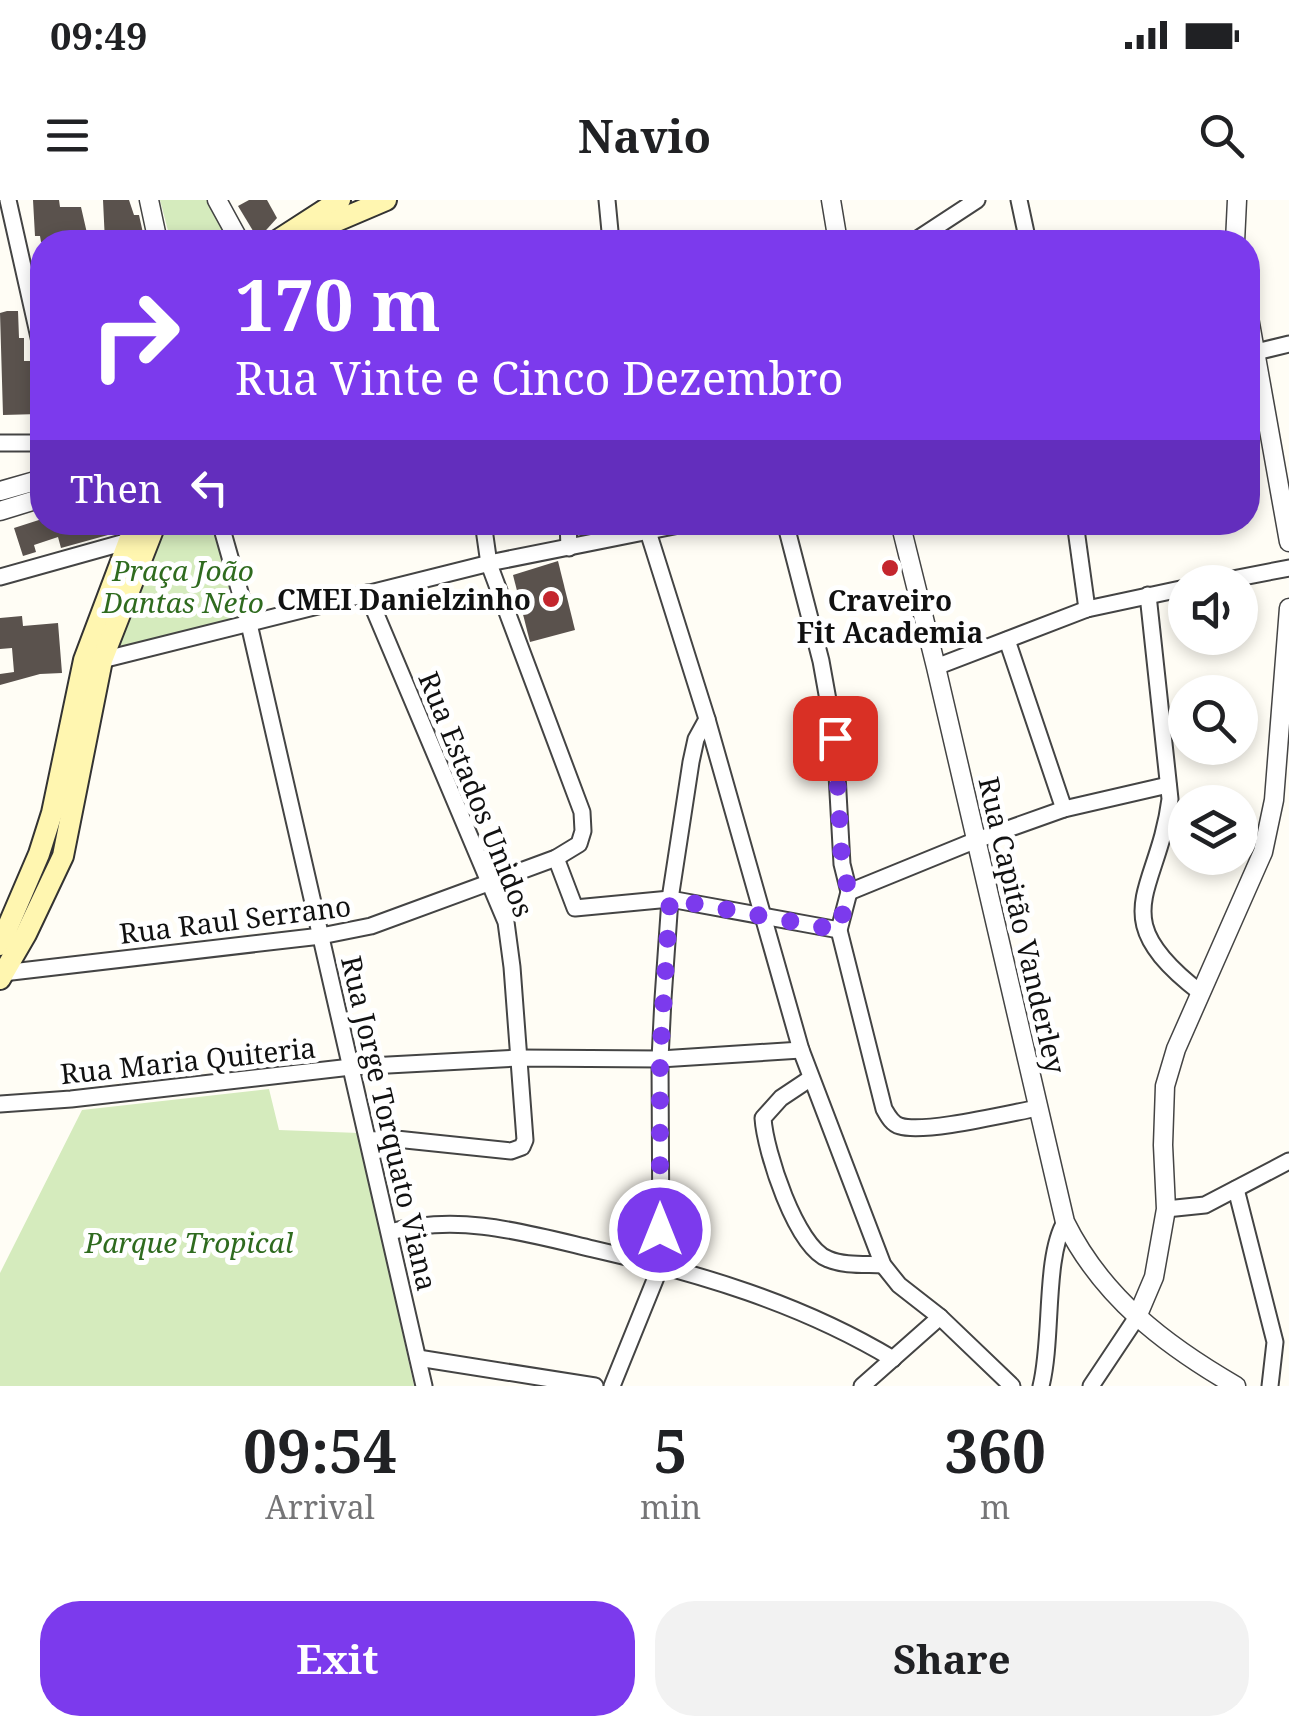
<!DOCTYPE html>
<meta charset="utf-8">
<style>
body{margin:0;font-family:"Noto Serif",serif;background:#f2f2f2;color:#202124;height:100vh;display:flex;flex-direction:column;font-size:38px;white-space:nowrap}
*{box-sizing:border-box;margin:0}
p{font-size:32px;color:#757577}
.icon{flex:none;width:55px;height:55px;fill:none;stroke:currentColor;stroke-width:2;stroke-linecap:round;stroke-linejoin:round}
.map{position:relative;height:1186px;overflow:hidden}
.drawer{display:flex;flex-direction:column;background:#fff;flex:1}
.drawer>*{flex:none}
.guide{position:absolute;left:30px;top:30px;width:1230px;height:305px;border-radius:40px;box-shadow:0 5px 15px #0003;background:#7c3aed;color:#fff;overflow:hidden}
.buttons{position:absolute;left:1168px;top:365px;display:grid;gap:20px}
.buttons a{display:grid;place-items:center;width:90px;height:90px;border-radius:50%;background:#fff;box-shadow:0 5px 15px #0003;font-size:50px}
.pin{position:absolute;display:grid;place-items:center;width:85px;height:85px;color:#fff;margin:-42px;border-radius:20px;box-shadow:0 5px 15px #0006}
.me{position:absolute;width:110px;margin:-55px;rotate:0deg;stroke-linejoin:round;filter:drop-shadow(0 0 8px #0008)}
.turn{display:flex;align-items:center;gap:35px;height:210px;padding:0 40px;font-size:45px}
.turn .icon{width:130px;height:130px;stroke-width:2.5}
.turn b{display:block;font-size:70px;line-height:85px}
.then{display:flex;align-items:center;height:95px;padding:0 40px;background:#0003;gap:20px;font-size:38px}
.eta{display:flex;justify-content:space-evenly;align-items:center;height:170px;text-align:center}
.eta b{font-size:60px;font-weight:700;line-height:70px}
.cta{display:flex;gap:20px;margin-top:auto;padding:20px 40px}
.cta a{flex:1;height:115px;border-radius:40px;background:#7c3aed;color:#fff;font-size:40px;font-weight:700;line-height:115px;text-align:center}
.cta a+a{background:#f2f2f2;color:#202124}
.status{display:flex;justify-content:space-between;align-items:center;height:70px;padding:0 50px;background:#fff;direction:ltr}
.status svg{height:28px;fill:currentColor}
header{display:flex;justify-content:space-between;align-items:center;height:130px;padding:0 40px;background:#fff;font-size:45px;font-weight:700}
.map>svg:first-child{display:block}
.green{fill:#d5ebbd}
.building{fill:#5a524d}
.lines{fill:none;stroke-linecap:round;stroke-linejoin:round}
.minor-casing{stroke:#444;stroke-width:19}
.tertiary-casing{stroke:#444;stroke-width:21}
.secondary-casing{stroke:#333;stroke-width:24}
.minor{stroke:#fff;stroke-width:15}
.tertiary{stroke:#fff;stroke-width:18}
.secondary{stroke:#fff6b0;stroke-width:20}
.route{stroke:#7c3aed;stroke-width:18;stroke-dasharray:0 32.4}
.poi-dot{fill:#c4262e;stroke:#fff;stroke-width:4}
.labels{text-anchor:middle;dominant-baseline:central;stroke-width:10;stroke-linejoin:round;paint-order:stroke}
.park-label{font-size:28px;font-style:italic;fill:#2f6b1f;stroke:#fff}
.poi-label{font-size:28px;font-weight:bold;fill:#111;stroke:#fff;text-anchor:end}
.street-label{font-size:28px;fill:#111;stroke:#fff}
</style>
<div class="status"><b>09:49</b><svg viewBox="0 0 49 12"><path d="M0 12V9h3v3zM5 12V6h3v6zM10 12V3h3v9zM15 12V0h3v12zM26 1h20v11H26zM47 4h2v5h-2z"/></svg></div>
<header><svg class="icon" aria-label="menu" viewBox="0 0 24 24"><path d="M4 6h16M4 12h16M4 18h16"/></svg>Navio<svg class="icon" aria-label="search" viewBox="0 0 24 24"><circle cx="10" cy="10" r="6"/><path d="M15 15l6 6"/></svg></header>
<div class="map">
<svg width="1289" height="1186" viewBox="0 0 1289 1186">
<rect width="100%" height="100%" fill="#fffdf5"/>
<!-- green -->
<g class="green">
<polygon points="160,0 209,0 230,42 171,42"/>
<polygon points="162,323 213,323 240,420 124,448 113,442"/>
<polygon points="269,889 279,930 359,933 414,1186 0,1186 0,1073 82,910"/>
</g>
<!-- building -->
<g class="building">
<polygon points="33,0 59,0 60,7 81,7 89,42 41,42 40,36 35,36"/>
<polygon points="103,0 129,0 134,15 139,15 145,42 105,42"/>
<polygon points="249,0 267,0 277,18 258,39 238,6"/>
<polygon points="7,111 18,111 19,138 24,138 24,161 35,161 37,168 39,214 3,215 0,113"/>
<polygon points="42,319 42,322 105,322 108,335 61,348 58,337 34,345 36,352 23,356 14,328"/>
<polygon points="558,361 575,430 530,442 513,375"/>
<polygon points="22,416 23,426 58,423 62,473 40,474 0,485 0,474 14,472 12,448 0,449 0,418"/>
</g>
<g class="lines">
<!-- minor casing -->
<g class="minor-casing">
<g id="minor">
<polyline points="8,0 42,151"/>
<polyline points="607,0 611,42"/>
<polyline points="1019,0 1028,42"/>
<polyline points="913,42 977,0"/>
<polyline points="1248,154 1289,144"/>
<polyline points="0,243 42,243"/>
<polyline points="220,322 249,424 424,1186"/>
<polyline points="568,322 569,348"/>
<polyline points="645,322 707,519 801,850 883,1065 899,1085 940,1117 1012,1186"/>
<path d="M 785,322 L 821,461 L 835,539 L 842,664 L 849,692 L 839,730 L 884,909 C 888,916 892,924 900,926 C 924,934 1010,913 1038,908"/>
<polyline points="1075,322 1087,409"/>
<polyline points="0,377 129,341"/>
<polyline points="1217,382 1289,368"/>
<polyline points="367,393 506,722 512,767 525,940 522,947 511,951 396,939 369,940"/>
<path d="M 1148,395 L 1170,599 C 1158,694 1101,716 1201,793"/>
<polyline points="1007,440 1064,609"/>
<polyline points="102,460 494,362 694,322"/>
<polyline points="936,467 1087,409 1185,388"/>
<polyline points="556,658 575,708 670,699 839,730"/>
<polyline points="849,692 974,641 1064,609 1168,585"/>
<polyline points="3,773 321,736 371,726 556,658 579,644 583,631 582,612 489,364 483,322"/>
<path d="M 811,878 L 781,898 L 763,918 C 765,951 796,1047 828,1059 C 844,1066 866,1064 883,1065"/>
<polyline points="0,904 71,899 351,867 519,858 660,859 801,850"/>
<polyline points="1236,989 1275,1142 1270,1186"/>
<polyline points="1166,1009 1205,1005 1289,961"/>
<path d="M 390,1032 C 459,1013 526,1033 593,1049 C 698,1073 800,1103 893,1159"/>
<polyline points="418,1158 595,1186"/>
<polyline points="612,1186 661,1065 660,859 663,799 670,699 691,562 696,539 707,519"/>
<polyline points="862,1186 940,1117"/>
<path d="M 1041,1186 C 1053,1139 1044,1058 1065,1022"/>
<polyline points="1091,1186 1137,1117"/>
</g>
</g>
<!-- tertiary casing -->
<g class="tertiary-casing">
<g id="tertiary">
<polyline points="149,0 158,42"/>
<polyline points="217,0 240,42"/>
<polyline points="831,0 838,42"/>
<polyline points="1235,42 1237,0"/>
<polyline points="1248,112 1289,342"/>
<polyline points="0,291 42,279"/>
<polyline points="0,311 42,298"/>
<path d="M 900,322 L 936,467 L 1065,1022 C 1102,1097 1165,1145 1236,1186"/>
<polyline points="1137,1117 1154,1077 1166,1009 1163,945 1165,886 1176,849 1263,652 1274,600 1289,408"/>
</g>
</g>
<!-- secondary casing -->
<g class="secondary-casing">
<g id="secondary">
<polyline points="275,42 340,0"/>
<polyline points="304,42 332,23 386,0"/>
<polyline points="0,745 39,654 52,613 84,460 136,322"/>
<polyline points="0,779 26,734 63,656 102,460 156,322"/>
</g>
</g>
<!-- minor -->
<use href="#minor" class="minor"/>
<!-- tertiary -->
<use href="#tertiary" class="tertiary"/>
<!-- secondary -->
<use href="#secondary" class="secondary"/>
</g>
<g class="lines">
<!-- route -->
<polyline class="route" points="660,1030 660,859 670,699 838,730 849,692 842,664 835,538"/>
</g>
<!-- markers -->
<g class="poi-dot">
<circle cx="890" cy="368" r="10"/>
<circle cx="551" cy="399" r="10"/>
</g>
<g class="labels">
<!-- park labels -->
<g class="park-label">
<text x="183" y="370">Praça João<tspan x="183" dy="32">Dantas Neto</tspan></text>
<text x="189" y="1042">Parque Tropical</text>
</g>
<!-- poi labels -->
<g class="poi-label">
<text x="531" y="399">CMEI Danielzinho</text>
<text x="890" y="400" text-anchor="middle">Craveiro<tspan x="890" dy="32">Fit Academia</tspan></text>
</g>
<!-- street labels -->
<g class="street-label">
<text transform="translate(477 594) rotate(68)">Rua Estados Unidos</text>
<text transform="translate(235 719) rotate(-7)">Rua Raul Serrano</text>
<text transform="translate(1023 725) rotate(77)">Rua Capitão Vanderley</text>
<text transform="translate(188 860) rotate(-6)">Rua Maria Quiteria</text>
<text transform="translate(390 923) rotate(77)">Rua Jorge Torquato Viana</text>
</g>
</g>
</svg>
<div class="buttons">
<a><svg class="icon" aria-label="sound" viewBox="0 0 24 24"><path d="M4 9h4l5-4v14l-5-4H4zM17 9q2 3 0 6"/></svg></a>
<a><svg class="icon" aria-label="search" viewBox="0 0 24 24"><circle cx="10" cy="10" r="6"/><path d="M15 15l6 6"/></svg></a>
<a><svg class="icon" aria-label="layers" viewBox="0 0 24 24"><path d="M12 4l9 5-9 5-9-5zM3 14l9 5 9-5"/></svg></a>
</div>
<div class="pin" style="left:835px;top:538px;background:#d93025"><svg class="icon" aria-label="arrive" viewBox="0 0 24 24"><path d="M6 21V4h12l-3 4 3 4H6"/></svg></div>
<svg class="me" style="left:660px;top:1030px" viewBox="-20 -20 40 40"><circle r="17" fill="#7c3aed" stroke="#fff" stroke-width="3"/><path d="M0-11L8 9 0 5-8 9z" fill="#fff"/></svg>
<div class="guide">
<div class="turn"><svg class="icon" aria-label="right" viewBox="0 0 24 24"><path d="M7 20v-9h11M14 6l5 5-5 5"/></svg><div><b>170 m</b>Rua Vinte e Cinco Dezembro</div></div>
<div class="then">Then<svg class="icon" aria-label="left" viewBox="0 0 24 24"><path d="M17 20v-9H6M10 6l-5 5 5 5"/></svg></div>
</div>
</div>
<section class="drawer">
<div class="eta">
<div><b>09:54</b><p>Arrival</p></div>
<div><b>5</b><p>min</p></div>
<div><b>360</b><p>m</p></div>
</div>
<div class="cta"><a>Exit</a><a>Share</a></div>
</section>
